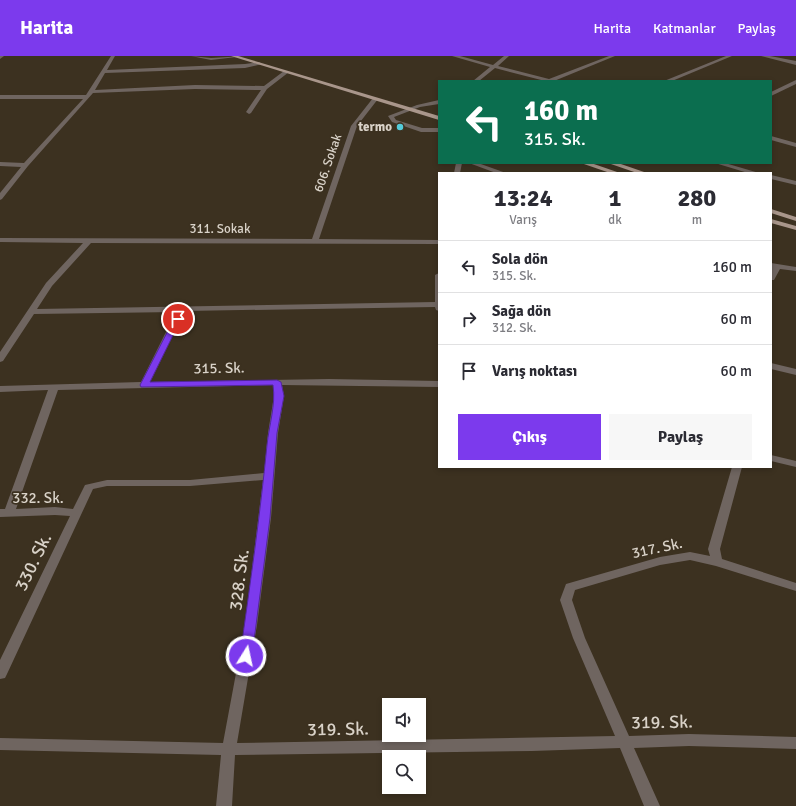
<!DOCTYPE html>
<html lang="tr">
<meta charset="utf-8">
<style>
body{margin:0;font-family:Signika,sans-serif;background:#f7f7f7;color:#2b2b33;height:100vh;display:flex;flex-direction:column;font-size:15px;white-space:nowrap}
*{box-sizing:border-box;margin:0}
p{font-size:13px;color:#7c7c81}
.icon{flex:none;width:22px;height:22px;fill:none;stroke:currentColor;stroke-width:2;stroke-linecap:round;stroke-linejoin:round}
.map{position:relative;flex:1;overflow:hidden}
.side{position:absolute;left:438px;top:116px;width:334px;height:296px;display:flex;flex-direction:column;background:#fff;border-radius:0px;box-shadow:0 2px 6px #0003}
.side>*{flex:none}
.hud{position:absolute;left:438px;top:24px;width:334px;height:84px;border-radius:0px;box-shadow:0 2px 6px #0003;background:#0b6e4f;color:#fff;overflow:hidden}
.tools{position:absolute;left:382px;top:642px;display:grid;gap:8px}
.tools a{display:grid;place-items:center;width:44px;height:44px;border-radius:0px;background:#fff;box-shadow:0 2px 6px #0003;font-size:20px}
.pin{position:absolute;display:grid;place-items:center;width:34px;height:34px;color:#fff;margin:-17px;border:2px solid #fff;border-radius:50%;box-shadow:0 1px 4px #0007}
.me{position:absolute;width:44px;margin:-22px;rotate:10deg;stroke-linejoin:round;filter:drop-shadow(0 0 3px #0008)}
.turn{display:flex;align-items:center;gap:14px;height:84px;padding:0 20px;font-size:18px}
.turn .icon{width:52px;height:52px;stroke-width:2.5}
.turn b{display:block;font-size:28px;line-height:34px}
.eta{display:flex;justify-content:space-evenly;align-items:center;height:68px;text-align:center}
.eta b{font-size:24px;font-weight:700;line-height:28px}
.button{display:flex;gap:8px;margin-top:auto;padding:8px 20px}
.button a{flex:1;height:46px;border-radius:0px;background:#7c3aed;color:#fff;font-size:16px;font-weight:700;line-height:46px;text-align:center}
.button a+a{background:#f7f7f7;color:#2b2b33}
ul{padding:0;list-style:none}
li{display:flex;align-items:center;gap:12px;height:52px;padding:0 20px;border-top:1px solid #e1e1e2}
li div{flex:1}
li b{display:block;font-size:15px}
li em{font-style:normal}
header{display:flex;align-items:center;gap:24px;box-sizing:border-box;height:56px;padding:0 20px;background:#7c3aed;color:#fff}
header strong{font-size:19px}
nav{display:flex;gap:22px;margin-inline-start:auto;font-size:14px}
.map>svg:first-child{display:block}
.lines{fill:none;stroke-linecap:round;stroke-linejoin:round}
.minor{fill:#6f6560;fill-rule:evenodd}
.major{fill:#a9968b;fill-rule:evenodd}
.route{fill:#7c3aed;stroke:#51269a}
.poi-dot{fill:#53cbdb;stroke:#3c3120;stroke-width:1.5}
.labels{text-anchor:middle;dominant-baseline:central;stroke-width:3.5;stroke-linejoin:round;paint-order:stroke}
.far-poi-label{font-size:13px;font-weight:bold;fill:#d9d2c8;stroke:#3c3120;text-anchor:end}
.far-street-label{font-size:13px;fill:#d9d2c8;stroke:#3c3120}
.street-label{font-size:15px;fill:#d9d2c8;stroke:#3c3120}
.near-street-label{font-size:18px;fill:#d9d2c8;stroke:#3c3120}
</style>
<header>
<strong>Harita</strong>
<nav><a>Harita</a><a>Katmanlar</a><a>Paylaş</a></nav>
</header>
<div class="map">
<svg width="796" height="750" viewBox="0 0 796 750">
<rect width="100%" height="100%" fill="#3c3120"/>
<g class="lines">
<!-- minor -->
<g class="minor">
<polygon points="0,0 4,0 0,3"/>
<polygon points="111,0 115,0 107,14 245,8 259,6 262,8 245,12 105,17 95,34 195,29 264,30 284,15 289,16 267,33 251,57 249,58 246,56 261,34 195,33 93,37 28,110 2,143 0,144 0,137 21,111 0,110 0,106 24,107 83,43 0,43 0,39 86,39"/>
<polygon points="191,0 211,2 245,0 211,4"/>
<polygon points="452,0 460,0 493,9 504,0 509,0 498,10 549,23 609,0 615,0 554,25 545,25 495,12 479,25 473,25 490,11"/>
<polygon points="726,0 732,0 672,25 664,25"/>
<polygon points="761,0 770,0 796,5 796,9"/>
<polygon points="796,24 796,28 771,40 771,36"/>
<path d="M 373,42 L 378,43 L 357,70 L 319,183 L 439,184 L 439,188 L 91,187 L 52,230 L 37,253 L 435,246 L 435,219 L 439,217 L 439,255 L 436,254 L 435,251 L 185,255 L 150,326 L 329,323 L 439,325 L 439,331 L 282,329 L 284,340 L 278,377 L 271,462 L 257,569 L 237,687 L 615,680 L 573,582 L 560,544 L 566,528 L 660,501 L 690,496 L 710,500 L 708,493 L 732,411 L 742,411 L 720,493 L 722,503 L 796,527 L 796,535 L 716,510 L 690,504 L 660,509 L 575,534 L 572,544 L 585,582 L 629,680 L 689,678 L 796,681 L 796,693 L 689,690 L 634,692 L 660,750 L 644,750 L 620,692 L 532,695 L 235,699 L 232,750 L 216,750 L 221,699 L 0,694 L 0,682 L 223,687 L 245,569 L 263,424 L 190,430 L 107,430 L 93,433 L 7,618 L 5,622 L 0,623 L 0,604 L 70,460 L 55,459 L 0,461 L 0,453 L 5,453 L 48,334 L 0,336 L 0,330 L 141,326 L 176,256 L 34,258 L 3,305 L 0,306 L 0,296 L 46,227 L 83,187 L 0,186 L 0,182 L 312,183 L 351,70 ZM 273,329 L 274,340 L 268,377 L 264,417 L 190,424 L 107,424 L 85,429 L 73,453 L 55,451 L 16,453 L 58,334 Z"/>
<polygon points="439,44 439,48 420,51 394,61 396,64 422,72 439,72 439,76 421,76 392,66 388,60 417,49"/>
<polygon points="771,80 796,87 796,91 771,84"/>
<polygon points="456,107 462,107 460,117 454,117"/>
<polygon points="469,107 478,107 506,117 496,117"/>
<polygon points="715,107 725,107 759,117 748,117"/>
<polygon points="771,119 796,125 796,129 771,123"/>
<polygon points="771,207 796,211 796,215 780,213 774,224 771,224 772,212 771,211"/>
<polygon points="771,307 796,313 796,319 771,313"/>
<polygon points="771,399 796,405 796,411 771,405"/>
</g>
<!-- major -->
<g class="major">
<polygon points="231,0 238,0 439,60 439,64"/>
<polygon points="581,107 591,107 620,117 610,117"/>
<polygon points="608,107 618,107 647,117 637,117"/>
<polygon points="771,153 796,161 796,165 771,157"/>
<polygon points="771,163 796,170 796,174 771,167"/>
</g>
</g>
<!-- route -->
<path class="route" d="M 178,260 L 181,263 L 150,326 L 277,324 L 281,326 L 284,340 L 277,377 L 270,462 L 252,600 L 250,603 L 246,604 L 242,603 L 240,600 C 250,529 260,460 267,389 C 269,369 276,349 273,329 L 141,331 L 140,329 L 174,263 Z"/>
<!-- markers -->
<circle class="poi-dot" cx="400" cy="71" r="4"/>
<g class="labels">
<!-- far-poi labels -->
<g class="far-poi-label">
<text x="392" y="71">termo</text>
</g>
<!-- far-street labels -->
<g class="far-street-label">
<text transform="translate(328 107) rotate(-71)">606. Sokak</text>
<text x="220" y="173">311. Sokak</text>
</g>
<!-- street labels -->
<g class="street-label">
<text transform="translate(219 312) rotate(-1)">315. Sk.</text>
<text x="38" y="442">332. Sk.</text>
<text transform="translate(657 492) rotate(-12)">317. Sk.</text>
</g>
<!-- near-street labels -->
<g class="near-street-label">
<text transform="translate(33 506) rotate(-64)">330. Sk.</text>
<text transform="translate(239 524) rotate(-83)">328. Sk.</text>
<text transform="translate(662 666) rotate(-1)">319. Sk.</text>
<text transform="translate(338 673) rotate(-1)">319. Sk.</text>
</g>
</g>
</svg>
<div class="tools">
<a><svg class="icon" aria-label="sound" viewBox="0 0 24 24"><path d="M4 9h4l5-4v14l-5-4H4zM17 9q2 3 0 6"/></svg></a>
<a><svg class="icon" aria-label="search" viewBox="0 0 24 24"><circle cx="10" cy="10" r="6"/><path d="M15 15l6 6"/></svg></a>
</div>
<div class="pin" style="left:178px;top:263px;background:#d93025"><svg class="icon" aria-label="arrive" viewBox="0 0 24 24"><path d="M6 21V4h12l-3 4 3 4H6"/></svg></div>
<svg class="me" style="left:246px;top:600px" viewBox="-20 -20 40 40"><circle r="17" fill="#7c3aed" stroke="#fff" stroke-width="3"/><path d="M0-11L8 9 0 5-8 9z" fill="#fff"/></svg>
<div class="hud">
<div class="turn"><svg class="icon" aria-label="left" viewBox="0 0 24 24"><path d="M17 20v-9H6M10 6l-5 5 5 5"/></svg><div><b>160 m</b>315. Sk.</div></div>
</div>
<section class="side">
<div class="eta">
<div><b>13:24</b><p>Varış</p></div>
<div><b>1</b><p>dk</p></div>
<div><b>280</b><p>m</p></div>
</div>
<ul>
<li><svg class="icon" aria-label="left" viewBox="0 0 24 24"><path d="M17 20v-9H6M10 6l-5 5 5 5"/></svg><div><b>Sola dön</b><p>315. Sk.</p></div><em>160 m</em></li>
<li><svg class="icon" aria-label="right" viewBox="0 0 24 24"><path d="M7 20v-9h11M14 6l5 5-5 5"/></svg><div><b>Sağa dön</b><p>312. Sk.</p></div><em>60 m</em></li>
<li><svg class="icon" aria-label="arrive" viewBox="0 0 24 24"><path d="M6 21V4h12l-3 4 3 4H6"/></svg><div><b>Varış noktası</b></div><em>60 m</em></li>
</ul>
<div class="button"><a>Çıkış</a><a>Paylaş</a></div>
</section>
</div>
